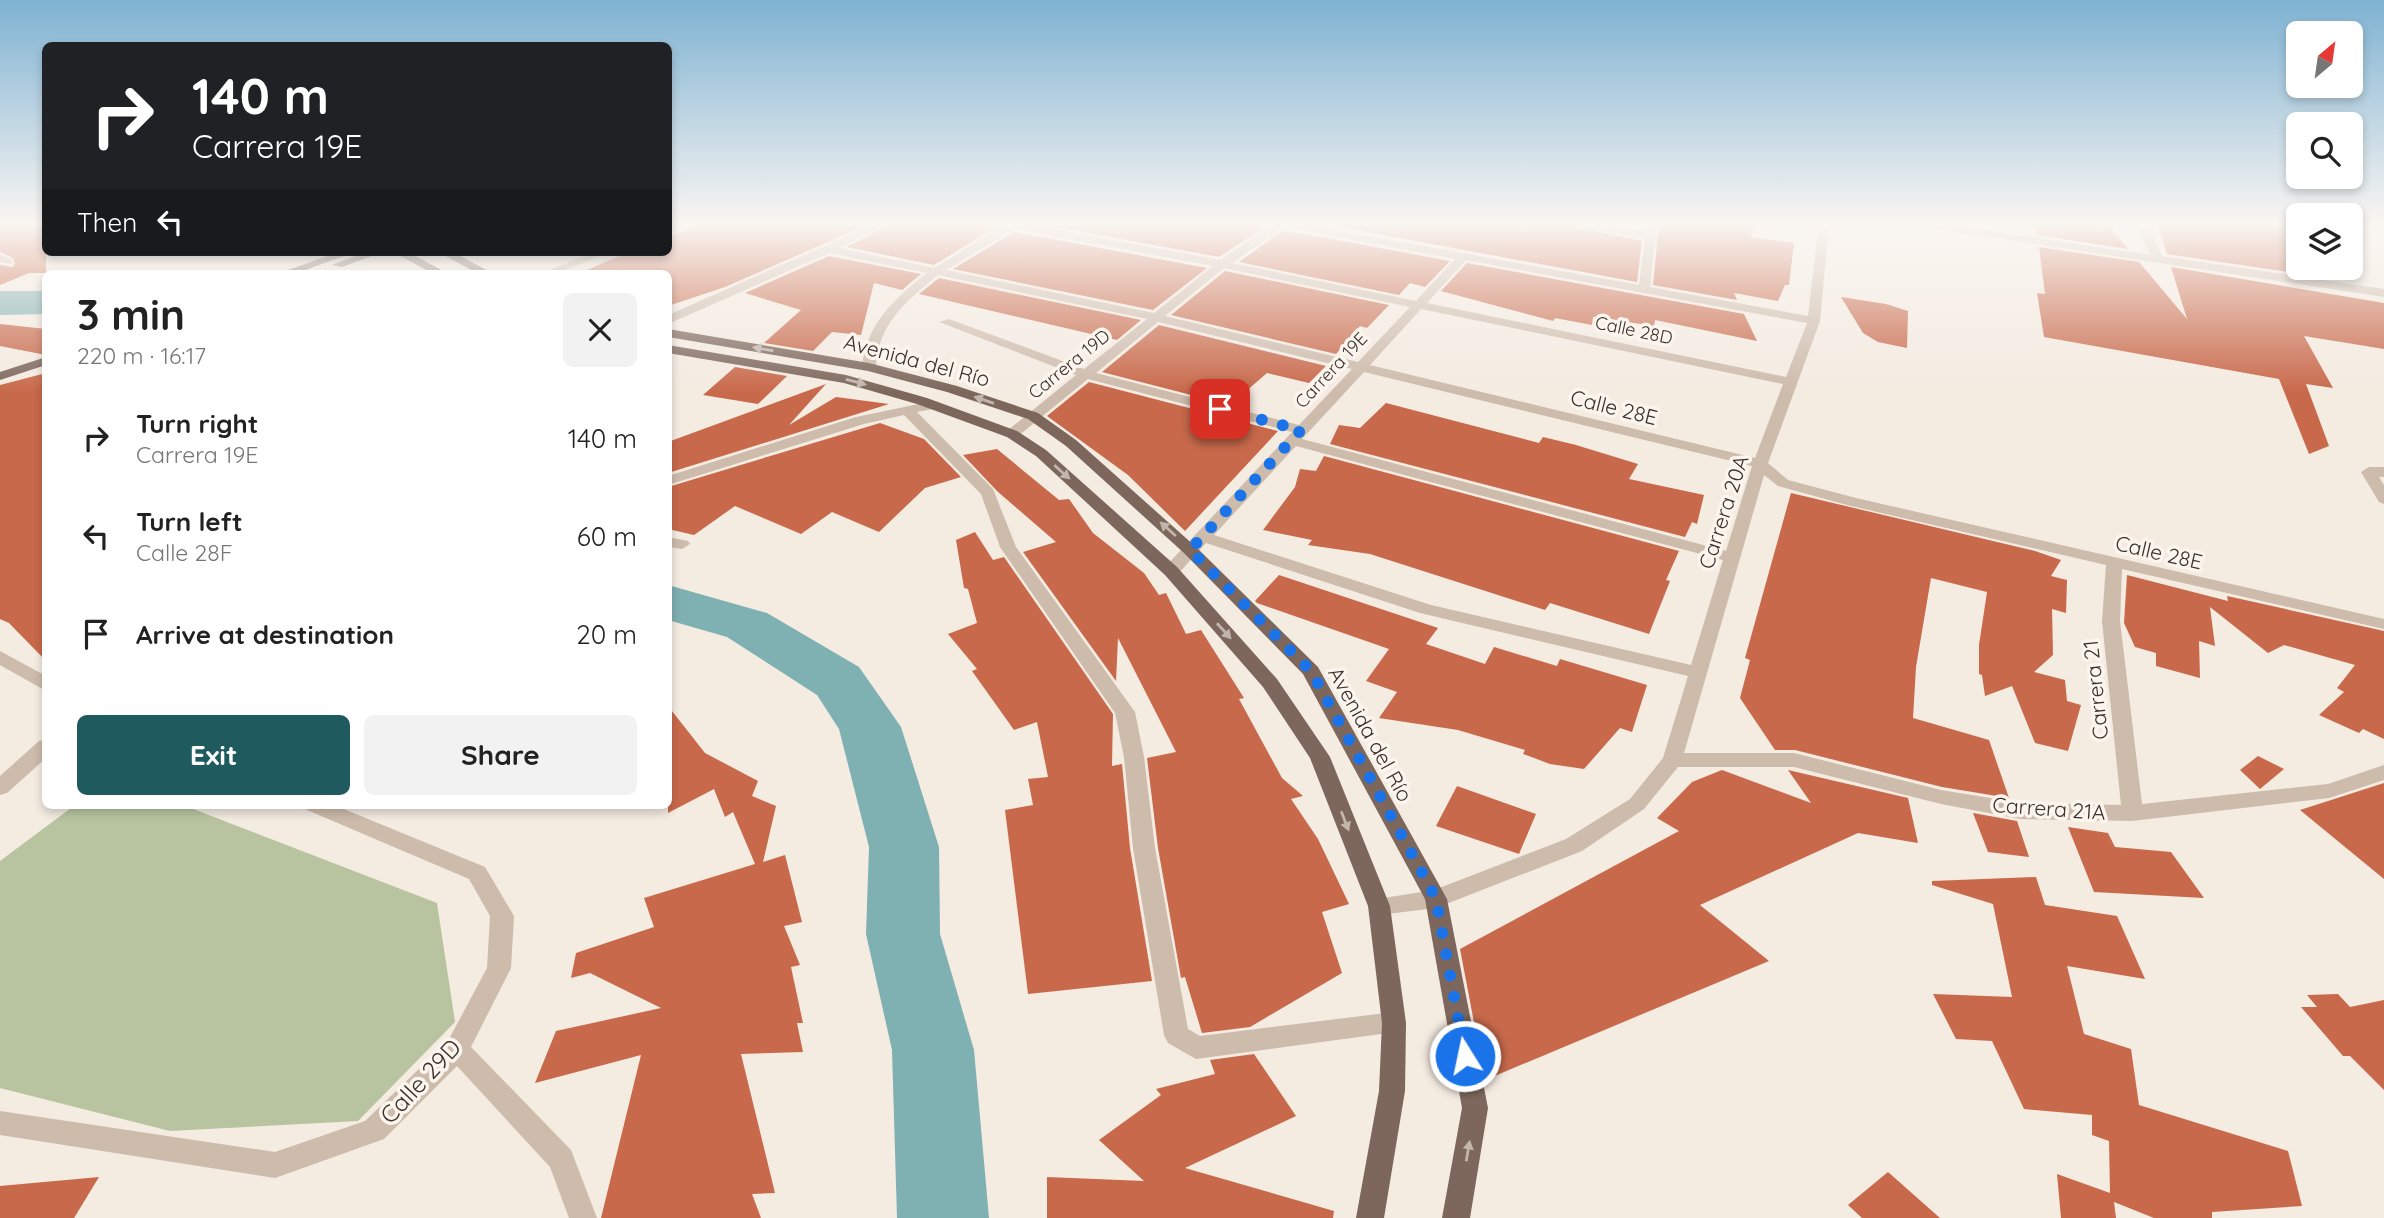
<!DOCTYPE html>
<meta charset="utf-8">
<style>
body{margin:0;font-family:Quicksand,sans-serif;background:#f2f2f2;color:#222;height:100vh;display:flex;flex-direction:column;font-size:26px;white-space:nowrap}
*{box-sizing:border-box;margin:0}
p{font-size:23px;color:#767676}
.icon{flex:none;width:38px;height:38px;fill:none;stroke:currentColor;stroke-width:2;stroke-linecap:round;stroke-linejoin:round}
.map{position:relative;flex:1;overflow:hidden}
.details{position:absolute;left:42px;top:270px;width:630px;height:539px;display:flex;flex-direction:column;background:#fff;border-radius:10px;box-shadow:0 4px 10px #0003}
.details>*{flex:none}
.top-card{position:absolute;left:42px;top:42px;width:630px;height:214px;border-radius:10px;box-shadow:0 4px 10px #0003;background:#202124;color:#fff;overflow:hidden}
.needle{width:46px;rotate:29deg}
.controls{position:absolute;left:2286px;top:21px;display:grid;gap:14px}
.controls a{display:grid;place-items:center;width:77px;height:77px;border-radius:10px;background:#fff;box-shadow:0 4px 10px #0003;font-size:35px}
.pin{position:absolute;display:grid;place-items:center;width:60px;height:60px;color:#fff;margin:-30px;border-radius:14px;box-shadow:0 4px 10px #0006}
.me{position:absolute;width:77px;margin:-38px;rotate:350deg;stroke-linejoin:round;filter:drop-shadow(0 0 5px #0008)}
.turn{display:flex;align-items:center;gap:24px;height:147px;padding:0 35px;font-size:32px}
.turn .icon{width:91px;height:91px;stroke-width:2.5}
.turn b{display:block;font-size:49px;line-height:60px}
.then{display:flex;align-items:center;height:66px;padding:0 35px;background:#0003;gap:14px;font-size:26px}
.round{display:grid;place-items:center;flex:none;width:74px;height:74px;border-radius:10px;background:#f2f2f2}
.overview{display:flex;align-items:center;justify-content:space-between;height:119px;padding:0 35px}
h1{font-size:42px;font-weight:800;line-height:52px}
.button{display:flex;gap:14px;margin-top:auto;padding:14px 35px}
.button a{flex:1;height:80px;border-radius:10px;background:#1f5a5e;color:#fff;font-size:28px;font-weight:800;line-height:80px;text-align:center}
.button a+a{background:#f2f2f2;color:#222}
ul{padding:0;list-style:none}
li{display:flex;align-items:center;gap:21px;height:98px;padding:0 35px}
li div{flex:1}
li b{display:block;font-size:26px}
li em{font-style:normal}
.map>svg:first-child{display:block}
.green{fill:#b8c4a0}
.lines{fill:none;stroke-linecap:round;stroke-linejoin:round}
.river{fill:#7fb0b2;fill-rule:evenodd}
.building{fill:#c8694b}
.minor{fill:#cdbbac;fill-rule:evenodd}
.major{fill:#7d675c;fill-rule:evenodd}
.oneway{fill:#c2b5ac}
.route{stroke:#1a73e8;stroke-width:12;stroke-dasharray:0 21.6}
.labels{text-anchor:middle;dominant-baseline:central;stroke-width:7;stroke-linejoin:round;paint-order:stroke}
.far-street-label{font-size:18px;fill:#3b302b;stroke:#fbf5ee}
.street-label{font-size:21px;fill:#3b302b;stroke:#fbf5ee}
.near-street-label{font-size:24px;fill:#3b302b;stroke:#fbf5ee}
</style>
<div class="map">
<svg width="2384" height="1218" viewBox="0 0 2384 1218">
<rect width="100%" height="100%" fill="#f4ebe1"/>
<!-- green -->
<polygon class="green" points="75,805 183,805 437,903 455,1022 358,1121 170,1131 0,1088 0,861"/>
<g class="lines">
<!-- river -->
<g class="river">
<polygon points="0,291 46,291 46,314 0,315"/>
<polygon points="668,585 767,613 859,667 901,727 939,847 940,934 974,1050 989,1218 897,1218 892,1050 866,934 869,847 839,729 817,695 727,637 668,620"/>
</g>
</g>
<!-- building -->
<g class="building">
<polygon points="0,223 46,223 46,273 29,273 0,285 0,265 12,267 15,264 13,258 0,252"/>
<polygon points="705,223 871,223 725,287 668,306 668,273 580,273 629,252 668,252 668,237"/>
<polygon points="893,223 1003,223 934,265 847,247"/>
<polygon points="1035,223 1237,223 1263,228 1219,257"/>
<polygon points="1318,223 1556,223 1642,241 1637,282"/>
<polygon points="1659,223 1758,223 1750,237 1794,243 1789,285 1785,285 1778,301 1734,293 1737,300 1653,285"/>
<polygon points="2036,223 2108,225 2128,249 2037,235"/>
<polygon points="2157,223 2298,223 2298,268 2330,268 2336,279 2167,254"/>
<polygon points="1282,231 1305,234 1450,261 1425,287 1410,283 1399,295 1239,262"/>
<polygon points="1014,232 1207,268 1153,310 953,269"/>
<polygon points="2039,247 2139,262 2187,319 2171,267 2384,303 2384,349 2304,336 2333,388 2306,384 2329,446 2309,454 2279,379 2044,337 2037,293 2045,294"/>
<polygon points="829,256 921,274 902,290 874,283 861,335 832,332 813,351 764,343 801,310 745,293"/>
<polygon points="1467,263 1744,314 1757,341 1655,320 1654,326 1593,317 1592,325 1555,318 1553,321 1441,291"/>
<polygon points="1225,271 1389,305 1367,328 1360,326 1336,354 1171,315"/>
<polygon points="939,278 1141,320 1117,340 919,294"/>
<polygon points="1841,297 1886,304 1908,311 1907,348 1878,342 1863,333"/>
<polygon points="0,324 46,329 46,355 0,346"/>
<polygon points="1159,325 1326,366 1309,383 1267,373 1230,405 1102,372"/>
<polygon points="735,367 787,376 758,404 703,395"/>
<polygon points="46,373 46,661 9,623 0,619 0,385"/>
<polygon points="1089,382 1278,431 1185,531 1128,475 1047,416"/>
<polygon points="826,384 789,425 836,397 889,404 668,473 668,442"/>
<polygon points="1386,403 1539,443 1543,437 1576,445 1638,464 1629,479 1704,495 1697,524 1692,522 1685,537 1330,444 1339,425 1360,428"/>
<polygon points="880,423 924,439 961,477 925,488 879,532 832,512 801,534 735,506 694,535 668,529 668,487"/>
<polygon points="997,449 1059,500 1069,499 1093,533 1144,573 1159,595 1166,593 1186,634 1201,630 1244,698 1239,699 1282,778 1303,796 1291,799 1318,839 1349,904 1322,912 1342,973 1250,1027 1202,1033 1185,977 1181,978 1158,848 1147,758 1176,752 1118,638 1116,681 1023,552 1056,542 997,491 963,455"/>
<polygon points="1324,456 1679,551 1666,580 1670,581 1649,634 1550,603 1545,610 1370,554 1308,545 1312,540 1263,530 1295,487 1300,469 1316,471"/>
<polygon points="1791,493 2035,551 2061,560 2051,576 2067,580 2066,613 2052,609 2053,655 2034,672 2065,680 2067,701 2081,705 2068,751 2035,743 2012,686 1985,696 1982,675 1979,674 1979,645 1987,592 1931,578 1916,667 1913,718 1989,740 2009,798 1942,787 1795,750 1775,750 1740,698 1750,660 1745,658"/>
<polygon points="975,532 993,560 1004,557 1113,714 1112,766 1122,764 1130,848 1152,981 1028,994 1005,810 1033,805 1028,779 1048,777 1037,722 1014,730 972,671 977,669 948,634 977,623 968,589 964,588 956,540"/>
<polygon points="1279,575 1438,628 1426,644 1485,664 1494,647 1557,666 1560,659 1647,685 1632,732 1620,728 1584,769 1550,764 1523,754 1525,750 1458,730 1379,718 1397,692 1366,681 1389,649 1257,603 1255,601"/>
<polygon points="2127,575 2228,601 2227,596 2384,631 2384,739 2363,729 2359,733 2319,715 2344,692 2337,688 2355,665 2284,645 2268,653 2210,607 2215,646 2199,641 2200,678 2156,666 2156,653 2135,647 2124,623"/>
<polygon points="668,706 705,753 758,781 752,796 776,806 763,862 785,855 802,922 784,926 800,965 791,967 803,1023 797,1023 803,1052 741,1054 775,1193 752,1194 761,1218 601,1218 641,1055 535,1083 556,1031 661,1008 590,973 571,978 576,953 654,927 644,898 755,864 733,812 725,817 714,789 668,813"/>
<polygon points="2258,756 2284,769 2260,789 2240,770"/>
<polygon points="1722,770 1811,803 1788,770 1908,798 1918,843 1858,833 1700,905 1769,961 1485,1080 1460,949 1679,831 1657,818 1692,782"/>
<polygon points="2384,783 2384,879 2300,810"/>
<polygon points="1457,786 1536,814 1519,854 1436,826"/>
<polygon points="1973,813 2017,821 2029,857 1988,852"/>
<polygon points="2068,827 2108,833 2115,847 2171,852 2204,898 2094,892"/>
<polygon points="2036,877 2045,905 2117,916 2145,979 2067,966 2084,1034 2131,1049 2139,1105 2288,1151 2302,1206 2212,1212 2212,1218 2154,1218 2114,1202 2116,1218 2061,1218 2057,1174 2110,1193 2109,1141 2092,1135 2092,1115 2024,1109 1992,1041 1956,1039 1933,994 2012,997 1993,904 1932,885 1932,881"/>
<polygon points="2338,994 2350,1007 2384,1000 2384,1090 2350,1056 2343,1056 2301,1007 2317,1007 2307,995"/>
<polygon points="1254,1054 1296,1116 1185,1168 1334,1211 1333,1218 1047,1218 1047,1177 1144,1181 1099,1140 1161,1095 1156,1089 1215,1074 1210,1060"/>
<polygon points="1888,1172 1940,1218 1862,1218 1848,1205"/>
<polygon points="99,1177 74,1218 0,1218 0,1186"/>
</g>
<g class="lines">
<!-- minor -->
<g class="minor">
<polygon points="686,223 685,225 668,231 668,224"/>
<path d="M 877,223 L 891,223 L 839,248 L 934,268 L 1008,223 L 1021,223 L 1220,260 L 1275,223 L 1297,223 L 1639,285 L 1645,239 L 1559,223 L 1584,223 L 1646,232 L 1647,223 L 1657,223 L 1650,287 L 1808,316 L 1819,223 L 1829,223 L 1820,321 L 1768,463 L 1788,480 L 1856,498 L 2384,619 L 2384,629 L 2122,569 L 2120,621 L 2142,804 L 2328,784 L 2384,765 L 2384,780 L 2329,798 L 2132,821 L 2021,819 L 1941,804 L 1794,767 L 1678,767 L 1644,809 L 1582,851 L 1436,908 L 1379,915 L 1371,912 L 1368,906 L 1371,900 L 1434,890 L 1566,839 L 1630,799 L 1663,758 L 1688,676 L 1420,613 L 1206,543 L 1177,575 L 1165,575 L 1163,571 L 1165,567 L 1292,432 L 1088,379 L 1017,437 L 1007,437 L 1007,431 L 1076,375 L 939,322 L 949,319 L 1084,369 L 1147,319 L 938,275 C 906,301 878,324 876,367 L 869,371 L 862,367 C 866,324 895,298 927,273 L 829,253 L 668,324 L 668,315 ZM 1284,227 L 1455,259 L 1416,301 L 1232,263 ZM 1014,229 L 1213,266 L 1154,313 L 946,270 ZM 1466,260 L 1807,323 L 1786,377 L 1427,303 ZM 1224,268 L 1410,307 L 1358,362 L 1165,316 ZM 1421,309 L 1783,384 L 1755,458 L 1370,365 ZM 1158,322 L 1352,369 L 1299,425 L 1096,373 ZM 1364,372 L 1752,466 L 1726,551 L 1302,439 ZM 1296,446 L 1723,560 L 1691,665 L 1431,605 L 1214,535 ZM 1764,475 L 1778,486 L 1847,505 L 2106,565 L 2102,621 L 2121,805 L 2021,803 L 1941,790 L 1794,753 L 1684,753 Z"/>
<polygon points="1912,223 1938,223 2150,255 2137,223 2147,223 2162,256 2384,289 2384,297 1917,226"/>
<polygon points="2355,223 2384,223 2384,229"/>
<polygon points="594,252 610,252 558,273 542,273"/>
<polygon points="0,254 12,260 12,264 0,262"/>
<polygon points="933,401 938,402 938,408 917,412 993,489 1016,547 1135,712 1144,757 1155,848 1188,1029 1200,1036 1394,1012 1403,1015 1406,1023 1403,1031 1196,1059 1168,1043 1164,1035 1133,848 1124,757 1115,713 1000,547 981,494 904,415 864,424 668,485 668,476 856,417"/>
<polygon points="2369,467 2384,467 2384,477 2379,477 2384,485 2384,504 2379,502 2361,472"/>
<polygon points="668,537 688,541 690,544 682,549 668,547"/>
<polygon points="0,651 46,676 46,691 0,665"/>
<polygon points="46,739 46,758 7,793 0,795 0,776 39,741"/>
<polygon points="303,805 334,805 485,867 514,916 511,968 471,1047 571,1150 597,1218 569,1218 550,1167 457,1066 384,1139 275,1178 0,1135 0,1111 275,1152 365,1121 448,1041 487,968 490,916 469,879 307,810"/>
</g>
<!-- major -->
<g class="major">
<polygon points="338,252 355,252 297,273 280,273"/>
<polygon points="366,252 383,252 342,267 332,265"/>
<polygon points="393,252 408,252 447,273 432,273"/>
<polygon points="438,252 453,252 492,273 477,273"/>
<polygon points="668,329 869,363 957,386 1038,413 1076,440 1196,547 1318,667 1447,899 1488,1108 1470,1218 1442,1218 1462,1108 1425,899 1303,674 1184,553 1066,446 1028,419 947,392 868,371 668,337"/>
<polygon points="668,345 846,375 927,398 1017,431 1046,450 1177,567 1277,679 1330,757 1390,906 1406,1023 1405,1091 1384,1218 1356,1218 1379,1091 1382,1023 1368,906 1310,758 1263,687 1165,575 1036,456 1007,437 917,404 844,383 668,353"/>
<polygon points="46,357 46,365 0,380 0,372"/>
</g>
</g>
<!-- one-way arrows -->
<defs><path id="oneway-solid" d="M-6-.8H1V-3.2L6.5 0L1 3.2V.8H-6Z" transform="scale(1.75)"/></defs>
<g class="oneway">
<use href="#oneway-solid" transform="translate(763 349) rotate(-170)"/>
<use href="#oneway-solid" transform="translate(856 382) rotate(15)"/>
<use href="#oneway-solid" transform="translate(984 400) rotate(-161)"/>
<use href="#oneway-solid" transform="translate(1062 472) rotate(42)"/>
<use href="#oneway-solid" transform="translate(1168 529) rotate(-138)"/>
<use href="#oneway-solid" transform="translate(1224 631) rotate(48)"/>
<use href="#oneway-solid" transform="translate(1345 821) rotate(69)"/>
<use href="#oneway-solid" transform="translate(1468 1151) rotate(-80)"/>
</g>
<!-- sky -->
<linearGradient id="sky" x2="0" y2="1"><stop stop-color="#7eb2d2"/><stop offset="0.57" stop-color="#faf6f2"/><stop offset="1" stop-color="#faf6f2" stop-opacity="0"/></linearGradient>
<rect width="2384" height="393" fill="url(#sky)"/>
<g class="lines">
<!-- route -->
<polyline class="route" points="1220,409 1301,430 1190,550 1311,671 1424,876 1436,899 1465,1056"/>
</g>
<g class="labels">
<!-- far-street labels -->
<g class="far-street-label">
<text transform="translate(1634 330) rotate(12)">Calle 28D</text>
<text transform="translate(1069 364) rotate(-39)">Carrera 19D</text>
<text transform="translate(1331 370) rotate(-47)">Carrera 19E</text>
</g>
<!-- street labels -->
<g class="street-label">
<text transform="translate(917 360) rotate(15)">Avenida del Río</text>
<text transform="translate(1614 407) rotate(14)">Calle 28E</text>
<text transform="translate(1723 512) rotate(-72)">Carrera 20A</text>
<text transform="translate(2159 552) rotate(13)">Calle 28E</text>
<text transform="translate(2095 690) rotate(-96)">Carrera 21</text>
<text transform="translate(1371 734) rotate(61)">Avenida del Río</text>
<text transform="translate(2049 808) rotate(4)">Carrera 21A</text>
</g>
<!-- near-street labels -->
<g class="near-street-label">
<text transform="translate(420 1081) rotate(-47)">Calle 29D</text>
</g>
</g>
</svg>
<div class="controls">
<a><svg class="needle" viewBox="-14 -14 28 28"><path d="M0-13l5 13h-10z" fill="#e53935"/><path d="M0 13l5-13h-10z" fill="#767676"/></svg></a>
<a><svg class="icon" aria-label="search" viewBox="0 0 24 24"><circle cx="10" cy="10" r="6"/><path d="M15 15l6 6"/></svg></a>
<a><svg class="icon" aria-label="layers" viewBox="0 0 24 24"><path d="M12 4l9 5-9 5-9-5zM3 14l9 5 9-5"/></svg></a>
</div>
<div class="pin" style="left:1220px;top:409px;background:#d93025"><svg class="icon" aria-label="arrive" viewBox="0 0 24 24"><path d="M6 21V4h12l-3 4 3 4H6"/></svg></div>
<svg class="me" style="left:1465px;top:1056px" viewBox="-20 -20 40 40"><circle r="17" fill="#1a73e8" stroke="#fff" stroke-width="3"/><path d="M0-11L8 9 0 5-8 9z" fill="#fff"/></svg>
<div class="top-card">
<div class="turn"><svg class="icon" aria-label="right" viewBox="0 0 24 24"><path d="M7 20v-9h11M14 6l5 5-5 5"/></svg><div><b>140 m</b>Carrera 19E</div></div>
<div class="then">Then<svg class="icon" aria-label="left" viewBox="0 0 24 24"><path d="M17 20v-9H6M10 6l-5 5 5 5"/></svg></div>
</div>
<section class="details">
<div class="overview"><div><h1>3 min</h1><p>220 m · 16:17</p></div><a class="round"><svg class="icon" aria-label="close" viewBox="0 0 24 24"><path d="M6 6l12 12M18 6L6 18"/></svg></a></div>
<ul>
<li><svg class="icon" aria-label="right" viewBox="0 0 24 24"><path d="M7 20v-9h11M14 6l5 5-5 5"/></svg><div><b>Turn right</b><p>Carrera 19E</p></div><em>140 m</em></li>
<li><svg class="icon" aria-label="left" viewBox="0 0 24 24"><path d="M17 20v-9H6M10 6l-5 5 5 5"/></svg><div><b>Turn left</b><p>Calle 28F</p></div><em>60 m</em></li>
<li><svg class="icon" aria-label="arrive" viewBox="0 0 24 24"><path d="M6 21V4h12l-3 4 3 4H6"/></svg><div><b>Arrive at destination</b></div><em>20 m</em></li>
</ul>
<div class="button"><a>Exit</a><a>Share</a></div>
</section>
</div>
